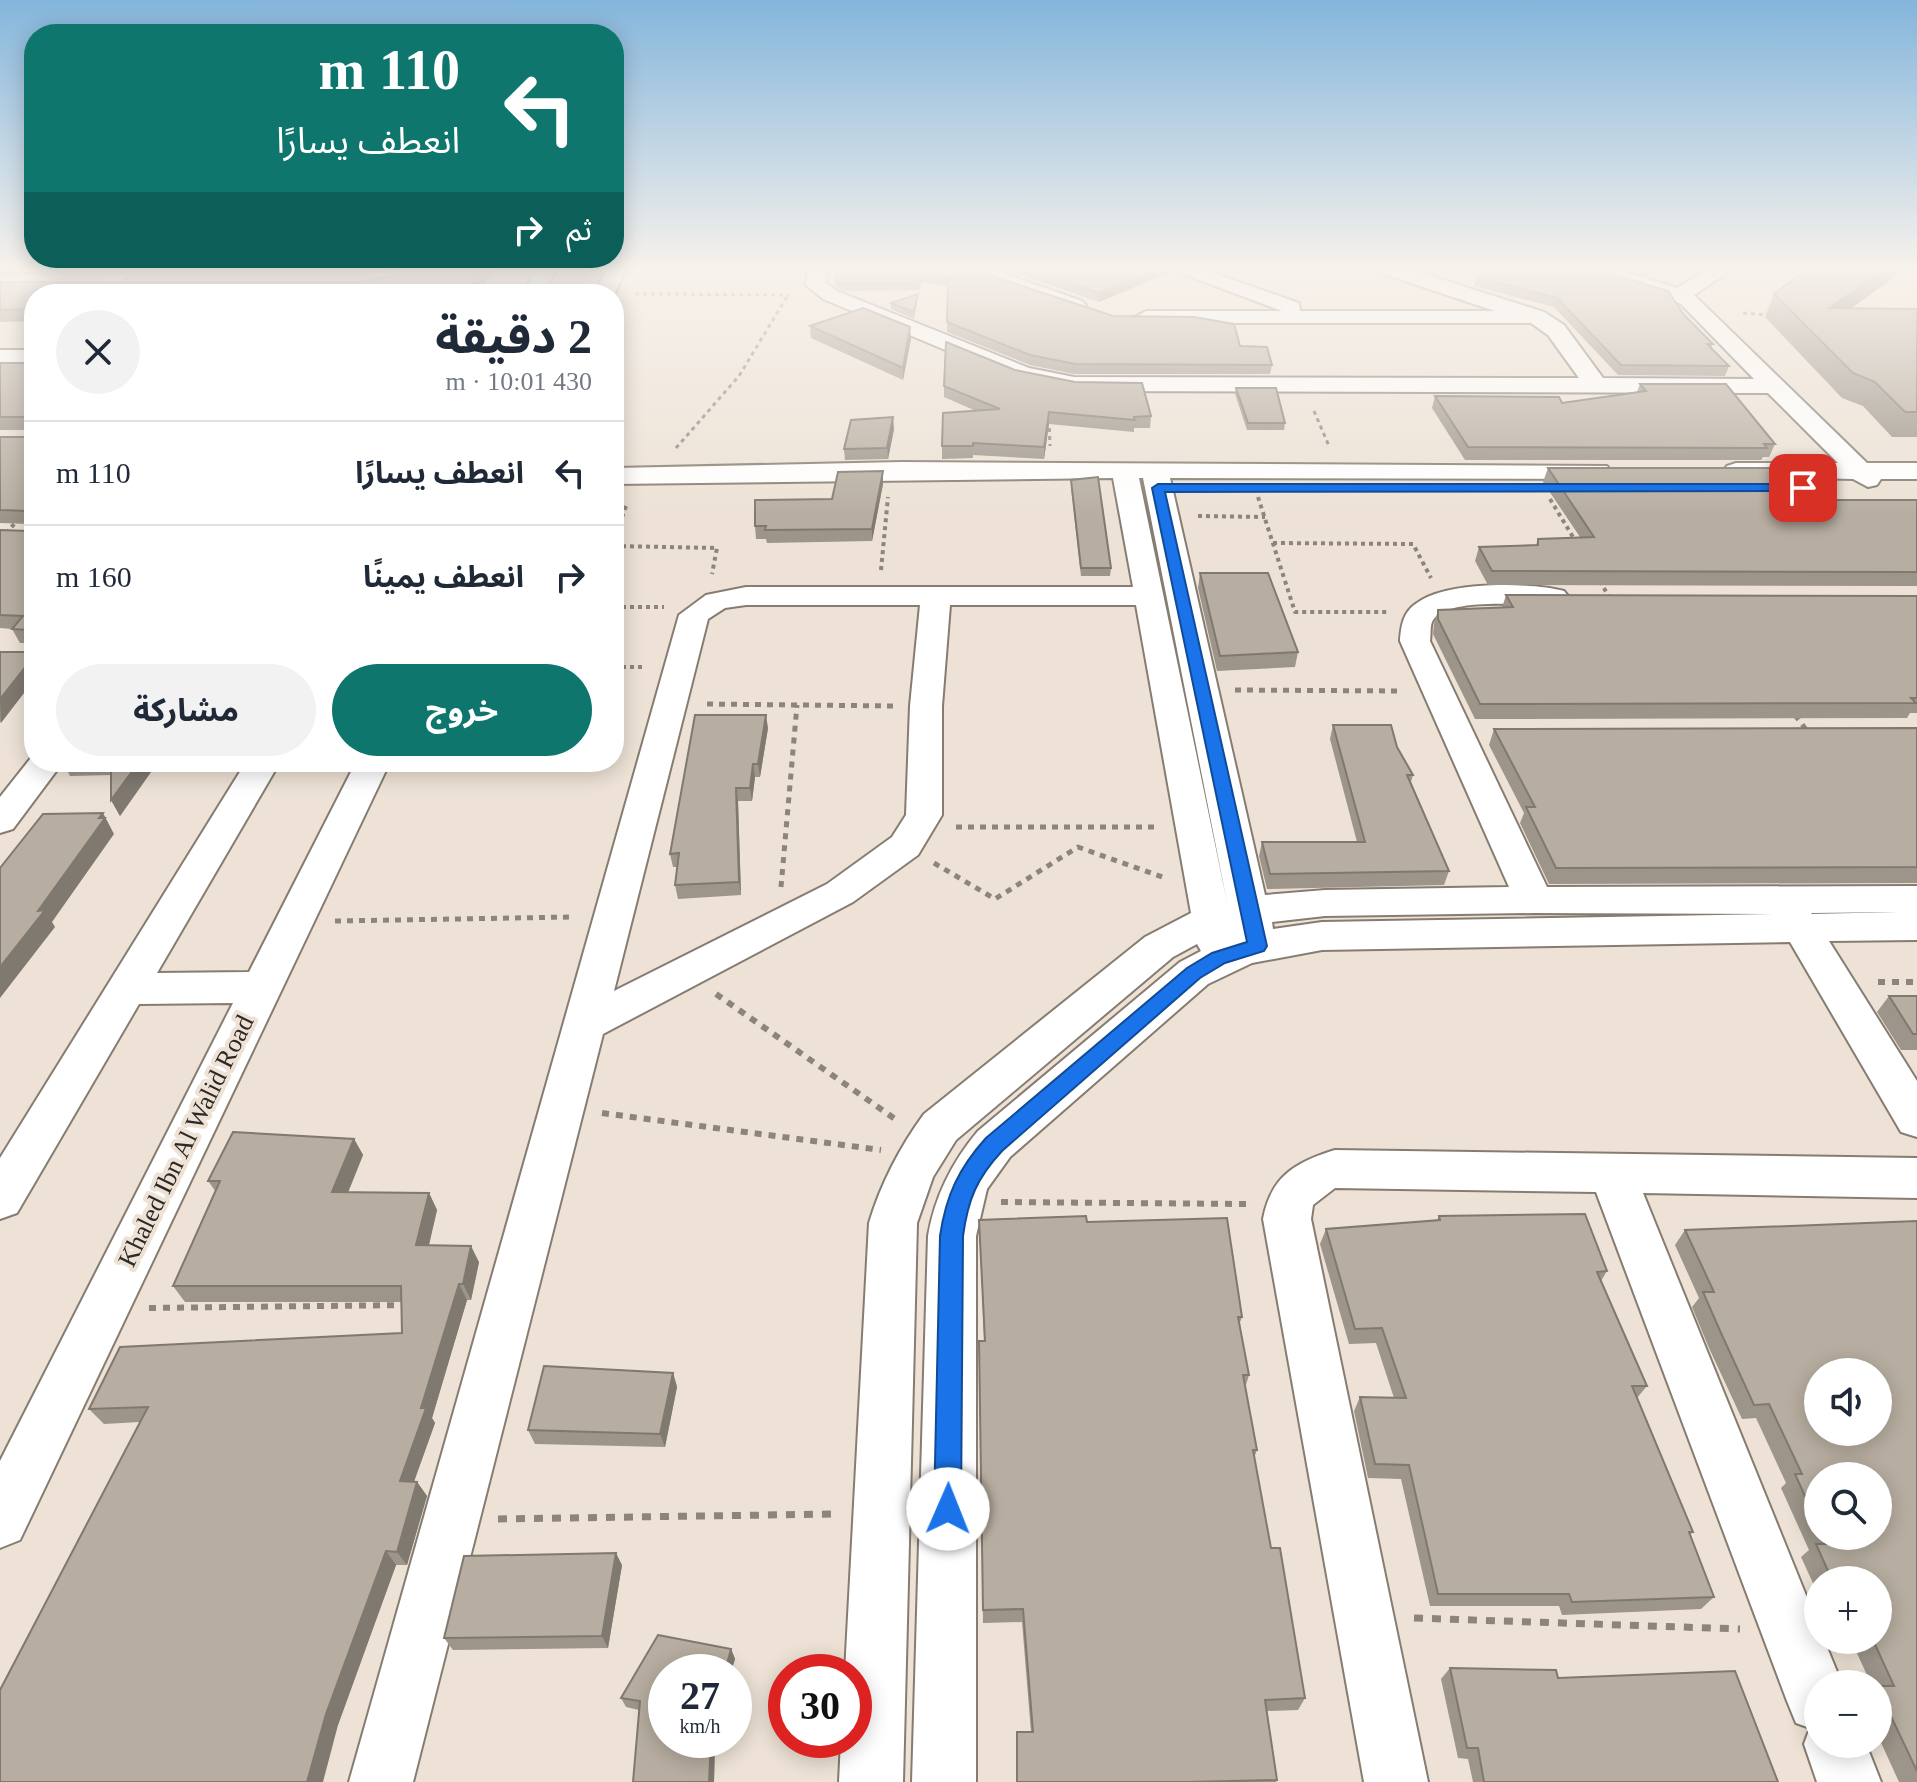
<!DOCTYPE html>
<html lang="ar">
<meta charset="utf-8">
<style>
body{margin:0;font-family:"Times New Roman","Noto Sans Arabic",serif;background:#f2f2f3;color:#1f2937;direction:rtl;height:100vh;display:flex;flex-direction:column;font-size:30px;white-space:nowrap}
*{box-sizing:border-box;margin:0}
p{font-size:26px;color:#747a83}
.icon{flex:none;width:44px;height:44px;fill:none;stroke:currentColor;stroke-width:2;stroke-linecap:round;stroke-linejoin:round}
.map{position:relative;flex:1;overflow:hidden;direction:ltr}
.side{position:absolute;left:24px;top:284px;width:600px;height:488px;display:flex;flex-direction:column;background:#fff;border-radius:32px;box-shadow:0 4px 20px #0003;direction:rtl}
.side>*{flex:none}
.guide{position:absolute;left:24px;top:24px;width:600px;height:244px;border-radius:32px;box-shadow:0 4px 20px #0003;direction:rtl;background:#0f766e;color:#fff;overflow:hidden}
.fabs{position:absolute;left:1804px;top:1358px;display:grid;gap:16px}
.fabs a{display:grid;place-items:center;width:88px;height:88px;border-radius:50%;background:#fff;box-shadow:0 4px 20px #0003;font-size:40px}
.speed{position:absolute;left:648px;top:1654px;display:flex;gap:16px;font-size:40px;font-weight:700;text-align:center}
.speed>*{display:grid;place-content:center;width:104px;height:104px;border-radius:50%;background:#fff;box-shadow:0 4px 20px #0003;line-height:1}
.speed small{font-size:20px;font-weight:400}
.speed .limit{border:12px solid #d22;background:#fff;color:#111}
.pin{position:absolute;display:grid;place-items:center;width:68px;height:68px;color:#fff;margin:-34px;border-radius:16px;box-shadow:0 4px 12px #0006}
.me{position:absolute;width:88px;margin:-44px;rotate:1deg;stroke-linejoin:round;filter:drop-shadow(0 0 6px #0008)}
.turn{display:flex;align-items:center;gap:28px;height:168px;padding:0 32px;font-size:36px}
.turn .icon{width:104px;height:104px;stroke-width:2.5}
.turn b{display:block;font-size:56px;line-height:68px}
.then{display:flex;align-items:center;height:76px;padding:0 32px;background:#0003;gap:16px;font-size:30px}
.round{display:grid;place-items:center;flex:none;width:84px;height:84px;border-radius:42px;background:#f2f2f3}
.summary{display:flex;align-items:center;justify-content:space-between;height:136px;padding:0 32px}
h1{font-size:48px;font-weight:700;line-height:60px}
.button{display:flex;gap:16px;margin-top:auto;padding:16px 32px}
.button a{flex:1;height:92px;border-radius:48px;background:#0f766e;color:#fff;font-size:32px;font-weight:700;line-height:92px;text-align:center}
.button a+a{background:#f2f2f3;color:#1f2937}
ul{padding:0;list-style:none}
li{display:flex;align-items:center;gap:24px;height:104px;padding:0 32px;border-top:2px solid #e0e1e3}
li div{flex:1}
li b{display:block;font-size:30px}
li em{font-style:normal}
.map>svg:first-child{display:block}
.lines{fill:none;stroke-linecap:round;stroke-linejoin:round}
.minor-casing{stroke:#867c71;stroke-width:4}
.path-far4{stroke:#8d857c;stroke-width:3;stroke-dasharray:4 4;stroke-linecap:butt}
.path-far3{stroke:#8d857c;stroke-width:4;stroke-dasharray:4 4;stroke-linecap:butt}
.path-far2{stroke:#8d857c;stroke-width:5;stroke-dasharray:6 6;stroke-linecap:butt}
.path-far1{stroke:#8d857c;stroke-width:6;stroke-dasharray:7 7;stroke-linecap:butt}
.path{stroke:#8d857c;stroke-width:7;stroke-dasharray:9 9;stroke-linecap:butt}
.minor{fill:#fff;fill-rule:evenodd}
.wall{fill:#9d958a;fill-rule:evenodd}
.shaded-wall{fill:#807970}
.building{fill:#b7ada0;stroke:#807970;stroke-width:2;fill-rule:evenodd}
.route{fill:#1a73e8;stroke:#114b97;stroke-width:2}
.labels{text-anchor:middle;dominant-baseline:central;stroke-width:8;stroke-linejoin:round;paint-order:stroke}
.street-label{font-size:26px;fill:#2d2924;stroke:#ede2d5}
</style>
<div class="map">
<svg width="1917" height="1782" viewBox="0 0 1917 1782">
<rect width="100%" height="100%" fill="#ede2d5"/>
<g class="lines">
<!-- minor casing -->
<g class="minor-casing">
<g id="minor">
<polygon points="114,267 137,267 114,288 100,288 97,284"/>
<polygon points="538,267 558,267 542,294 522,294"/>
<polygon points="607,267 627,267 614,295 594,294"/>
<polygon points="808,267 828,267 826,283 837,291 1029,368 1074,377 1579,378 1548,335 1531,323 1146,323 1135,317 1146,311 1282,311 1165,267 1196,267 1299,303 1300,311 1495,311 1375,271 1372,267 1403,267 1544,312 1564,325 1603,378 1754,379 1681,304 1651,291 1579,271 1576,267 1610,267 1677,288 1711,267 1736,267 1694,295 1867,463 1917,463 1917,479 1881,479 1877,485 1868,487 1853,479 1727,476 1723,471 1727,466 1736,463 1838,463 1768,393 1074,391 1015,379 823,299 806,285"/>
<polygon points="956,267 986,267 1082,301 1086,305 1075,311 1068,309"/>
<rect x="0" y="350" width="34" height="14"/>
<path d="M 902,462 L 1607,466 L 1611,471 L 1607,476 L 1598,479 L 1170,478 L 1265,895 L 1325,890 L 1509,887 L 1400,641 C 1401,626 1403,612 1417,603 C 1446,581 1530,582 1564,591 L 1569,597 L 1564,603 L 1554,606 C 1530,605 1443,596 1432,622 C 1430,627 1431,635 1430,641 L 1547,887 L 1917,886 L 1917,940 L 1829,941 L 1917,1081 L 1917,1137 L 1901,1132 L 1790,942 L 1322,950 L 1252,963 L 1208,984 L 1010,1157 L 987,1189 L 976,1236 L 976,1782 L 912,1782 L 928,1236 C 935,1196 952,1162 978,1131 L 1180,962 L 1201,951 L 1197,944 L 1173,957 L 956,1140 L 933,1177 L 917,1223 L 903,1782 L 839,1782 L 841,1740 L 854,1740 L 854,1672 L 845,1672 L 869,1223 C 881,1183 900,1147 924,1114 L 1145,937 L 1191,913 L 1136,605 L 950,605 L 942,706 L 942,815 L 918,855 L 853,902 L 603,1034 L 413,1782 L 349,1782 L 679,615 L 706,595 L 746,587 L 1133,587 L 1113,478 L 614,484 L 614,468 ZM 1139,478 L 1143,478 L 1227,902 ZM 746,605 L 920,605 L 910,706 L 906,815 L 892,837 L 827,884 L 614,991 L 708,619 L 725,608 ZM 1898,912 L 1812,914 L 1811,913 ZM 1534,913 L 1773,914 L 1322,922 L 1273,929 L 1272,922 L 1325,916 Z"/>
<polygon points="34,754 34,762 63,762 13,829 0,833 0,797"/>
<polygon points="246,762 280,762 157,973 249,972 356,762 390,762 20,1540 0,1548 0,1461 233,1003 139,1004 17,1213 0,1219 0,1158"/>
<path d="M 1335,1150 L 1917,1158 L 1917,1198 L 1643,1193 L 1818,1625 L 1818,1640 L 1824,1640 L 1842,1684 L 1818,1684 L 1818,1744 L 1866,1744 L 1881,1782 L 1817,1782 L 1804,1744 L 1810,1728 L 1796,1723 L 1787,1701 L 1596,1192 L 1335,1188 L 1313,1205 L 1311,1219 L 1428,1782 L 1364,1782 L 1263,1219 C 1271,1176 1296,1162 1335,1150 Z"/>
</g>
</g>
<!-- path-far4 -->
<g class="path-far4">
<polyline points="252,284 269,267"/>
<polyline points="635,294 789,295"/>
<polyline points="1743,313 1769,315"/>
<polyline points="1314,411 1329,446"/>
<polyline points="1049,420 1050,446"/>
<polyline points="676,448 739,376 788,295"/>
</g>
<!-- path-far3 -->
<g class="path-far3">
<polyline points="1258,497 1295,612 1388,612"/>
<polyline points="1550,499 1576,542"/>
<polyline points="1198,516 1265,517"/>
<polyline points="6,533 19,519"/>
<polyline points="614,540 627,503"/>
<polyline points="1273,543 1413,544 1431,578"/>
<polyline points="614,546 717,548 712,574"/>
<polyline points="881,570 888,497"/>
<polyline points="1600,581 1609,597"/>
<polyline points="614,607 664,607"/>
<polyline points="614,667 645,667"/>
</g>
<!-- path-far2 -->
<g class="path-far2">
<polyline points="1235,690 1401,691"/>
<polyline points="707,704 893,706"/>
<polyline points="1795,715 1807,731"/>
<polyline points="956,827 1158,827"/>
<polyline points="934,863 995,899 1078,847 1165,878"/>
<polyline points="781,887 797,705"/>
<polyline points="335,921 573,917"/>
</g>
<!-- path-far1 -->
<g class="path-far1">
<polyline points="1878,982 1917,982"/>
<polyline points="716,994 898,1121"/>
<polyline points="602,1113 881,1150"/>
<polyline points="1001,1202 1247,1204"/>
<polyline points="149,1308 407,1305"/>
</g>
<!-- path -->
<g class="path">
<polyline points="498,1519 836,1514"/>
<polyline points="1414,1618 1740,1629"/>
</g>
<!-- minor -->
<use href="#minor" class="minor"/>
</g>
<!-- wall -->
<g class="wall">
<polygon points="0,267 397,267 390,271 364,275 0,275"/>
<polygon points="413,267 497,267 476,294 34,294 34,321 0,322 0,282 361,282 401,274"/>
<polygon points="948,267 948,283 1113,316 1240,346 1272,365 1270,374 1074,374 1030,365 947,332 948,286 921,282 920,290 844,291 835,286 835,279"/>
<polygon points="998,267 1170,267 1170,272 1099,302"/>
<polygon points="1254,267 1285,267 1275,273"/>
<polygon points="1621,267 1651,267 1648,276"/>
<polygon points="1810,267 1908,267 1851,308 1917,309 1917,437 1892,437 1863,406 1842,398 1765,317 1774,294"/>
<polygon points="1476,277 1684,315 1713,344 1711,348 1729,366 1725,376 1618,375 1554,307 1474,286"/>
<polygon points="918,294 914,319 891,309 891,303"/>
<polygon points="810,326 911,339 903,380 811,338"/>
<polygon points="0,363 34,363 34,680 0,723 0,652 28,652 28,643 20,643 12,629 0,628 0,530 29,531 29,524 0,523 0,437 30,437 30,430 0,430"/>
<polygon points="1015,370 1151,416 1150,428 1134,428 1134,432 1049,424 1044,459 973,455 973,458 942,459 942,446 976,411 944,397 944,386"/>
<polygon points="1640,384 1775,444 1769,457 1763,457 1761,460 1465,460 1432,408 1435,396 1562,403 1637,392"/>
<polygon points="1236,388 1285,423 1284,430 1247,430 1235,394"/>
<polygon points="894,429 888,459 845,460 844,449"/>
<polygon points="1548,468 1812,500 1917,500 1917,586 1488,585 1475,561 1479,547 1536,545 1538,539 1580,537 1543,482"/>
<polygon points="1071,480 1111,568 1110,576 1081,576 1071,487"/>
<polygon points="883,484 872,541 767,543 766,539 756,539 755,526 832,499"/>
<polygon points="1200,573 1298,652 1295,667 1217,671 1198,588"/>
<polygon points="1506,595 1917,596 1917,713 1910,713 1907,718 1475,719 1433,634 1434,624 1438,610 1502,608"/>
<polygon points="1333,725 1397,747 1413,775 1411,782 1449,871 1444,885 1267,889 1259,856 1262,842 1357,842 1330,739"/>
<polygon points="768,728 760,777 755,777 752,801 738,801 741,895 678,899 675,885 677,867 673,867 670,854"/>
<polygon points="1917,728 1917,883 1549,884 1520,823 1524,813 1489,745 1494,729"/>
<polygon points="63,762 158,762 120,816 111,800 111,775 70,776"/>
<polygon points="1889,996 1917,996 1917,1050 1901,1050 1877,1012"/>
<polygon points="354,1139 363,1155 348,1193 429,1193 437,1210 429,1245 479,1262 471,1300 467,1300 432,1418 435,1423 414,1482 417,1482 427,1496 407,1565 396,1565 338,1725 140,1422 104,1424 89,1409 402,1333 402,1302 185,1302 173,1286 216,1192 208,1181"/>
<polygon points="1439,1216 1607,1271 1601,1281 1647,1386 1637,1398 1693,1532 1690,1535 1714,1597 1701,1609 1562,1615 1559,1606 1430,1606 1401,1479 1368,1478 1354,1411 1360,1397 1394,1398 1376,1343 1349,1344 1320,1244 1326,1229 1437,1220"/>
<polygon points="979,1220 1087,1222 1242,1317 1239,1325 1249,1375 1245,1388 1257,1450 1254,1458 1271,1548 1305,1698 1298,1710 1267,1711 1277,1780 1276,1782 1016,1782 1017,1732 1031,1732 1022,1622 983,1623 979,1357 984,1341"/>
<path d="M 1917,1221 L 1917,1782 L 1899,1782 L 1878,1736 L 1878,1684 L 1871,1684 L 1851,1640 L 1878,1640 L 1878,1580 L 1818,1580 L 1818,1594 L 1801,1557 L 1809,1550 L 1781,1488 L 1786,1483 L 1756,1418 L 1742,1419 L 1709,1348 L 1692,1307 L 1699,1298 L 1675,1245 L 1685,1230 ZM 1818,1476 L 1878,1536 L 1818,1536 Z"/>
<polygon points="673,1373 677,1387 665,1447 535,1444 528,1430"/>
<polygon points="622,1565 608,1648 453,1650 444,1638"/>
<polygon points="658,1635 731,1649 735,1659 731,1672 666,1672 666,1740 715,1740 714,1782 633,1782 639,1710 626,1707 621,1698"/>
<polygon points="1450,1668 1558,1678 1778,1782 1473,1782 1468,1759 1458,1758 1441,1679"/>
</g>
<!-- shaded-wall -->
<g class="shaded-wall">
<polygon points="362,267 397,267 390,271 364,275"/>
<polygon points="486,267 497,267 476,294 465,294"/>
<polygon points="1160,267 1170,267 1170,272 1099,302 1099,293"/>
<polygon points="1276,267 1285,267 1275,273"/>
<polygon points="1887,267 1908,267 1820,331 1830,308"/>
<polygon points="910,327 911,339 903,380 903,368"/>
<polygon points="1049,412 1049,424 1044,459 1044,447"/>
<polygon points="893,417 894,429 888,459 887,448"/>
<polygon points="883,471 883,484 872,541 872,529"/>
<polygon points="34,656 34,680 1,723 0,699"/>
<polygon points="766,715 768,728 760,777 758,764"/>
<polygon points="139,762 158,762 120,816 111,800"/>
<polygon points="753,764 755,777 752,801 750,788"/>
<polygon points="736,788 738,801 741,895 739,882"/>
<polygon points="103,813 114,834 52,922 55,927 0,998 0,967"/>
<polygon points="354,1139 363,1155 341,1209 332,1192"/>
<polygon points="429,1193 437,1210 425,1261 416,1245"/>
<polygon points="471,1246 479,1262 471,1300 463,1284"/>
<polygon points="459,1284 467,1300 432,1418 435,1423 409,1495 400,1481"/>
<polygon points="673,1373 677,1387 665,1447 660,1434"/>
<polygon points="417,1482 427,1496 407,1565 397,1552"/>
<polygon points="386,1551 396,1565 338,1725 323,1782 307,1782 326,1714"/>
<polygon points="616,1553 622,1565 608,1648 602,1636"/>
<polygon points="731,1649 735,1659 731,1672 725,1672"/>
<polygon points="711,1740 715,1740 714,1782 709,1782"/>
</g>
<!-- building -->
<g class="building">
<polygon points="413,267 486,267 465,294 34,294 34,309 0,310 0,282 361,282 401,274"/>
<polygon points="837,267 948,267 948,279 921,276 920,283 844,284 835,279"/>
<polygon points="1024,267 1160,267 1099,293"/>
<polygon points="1489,267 1589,267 1668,291 1684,315 1713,344 1707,344 1729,366 1621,365 1557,298 1476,277"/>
<polygon points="1810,267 1887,267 1830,308 1917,309 1917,412 1905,412 1875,382 1853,373 1774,294"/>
<polygon points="971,269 1113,316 1194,317 1234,324 1240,346 1267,347 1272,365 1075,364 1030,355 947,322 948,280"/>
<polygon points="918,294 914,312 891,303"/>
<polygon points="863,308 910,327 903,368 810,326"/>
<polygon points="946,342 1015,370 1075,382 1142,383 1151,416 1134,417 1135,420 1049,412 1044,447 973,443 973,446 942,446 943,413 1000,409 944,386"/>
<polygon points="0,363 34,363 34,656 0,699 0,652 28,652 28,630 12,629 23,616 0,615 0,530 29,531 29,511 0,510 0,437 30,437 30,417 0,417"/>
<polygon points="1640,384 1726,384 1775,444 1764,444 1767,448 1468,447 1435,396 1559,397 1562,403 1646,391"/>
<polygon points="1236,388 1276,388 1285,423 1248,423"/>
<polygon points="893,417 887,448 844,449 851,420"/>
<polygon points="1548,468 1785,468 1812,500 1917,500 1917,572 1492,571 1479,547 1538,545 1538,539 1594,537"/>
<polygon points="883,471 872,529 765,530 766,526 755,526 755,500 832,499 838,472"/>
<polygon points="1098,477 1111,568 1081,568 1071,480"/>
<polygon points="1200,573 1268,573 1298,652 1220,656"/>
<polygon points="1506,595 1917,596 1917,698 1911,698 1916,703 1480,704 1438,619 1438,610 1513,607"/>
<polygon points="695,715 766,715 758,764 753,764 750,788 736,788 739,882 675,885 679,853 670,854"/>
<polygon points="1333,725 1391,725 1397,747 1413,775 1407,775 1449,871 1270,874 1262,842 1365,842"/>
<polygon points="1917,728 1917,867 1556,868 1526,807 1535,807 1494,729"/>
<polygon points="111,762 139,762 111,800"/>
<polygon points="103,813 99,818 105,818 38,911 45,910 0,967 0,868 43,814"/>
<polygon points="1889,996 1917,996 1917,1034 1913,1034"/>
<polygon points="233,1132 354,1139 332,1192 429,1193 416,1245 471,1246 463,1284 459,1284 421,1408 426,1408 400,1481 417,1482 397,1552 386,1551 326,1714 307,1782 0,1782 0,1690 148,1407 89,1409 120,1347 402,1333 401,1286 173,1286 220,1181 208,1181"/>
<polygon points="1585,1214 1607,1271 1597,1272 1647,1386 1632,1386 1693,1532 1689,1532 1714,1597 1572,1602 1569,1594 1438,1594 1409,1465 1375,1464 1360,1397 1406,1398 1382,1328 1355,1329 1326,1229 1440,1220 1439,1216"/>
<polygon points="1086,1216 1087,1222 1227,1218 1242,1317 1238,1317 1249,1375 1243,1375 1257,1450 1253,1450 1271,1548 1280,1548 1305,1698 1265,1700 1277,1780 1190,1782 1017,1782 1017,1732 1033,1732 1023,1609 983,1610 979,1341 985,1341 979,1220"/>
<path d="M 1917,1221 L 1917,1771 L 1878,1689 L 1878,1686 L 1894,1686 L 1873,1640 L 1878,1640 L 1878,1580 L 1832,1580 L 1816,1544 L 1826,1544 L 1823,1536 L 1878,1536 L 1878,1476 L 1818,1476 L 1818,1525 L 1795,1474 L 1802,1474 L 1769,1404 L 1754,1405 L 1721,1333 L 1703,1292 L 1714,1292 L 1685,1230 ZM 1818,1372 L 1878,1372 L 1878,1432 L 1818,1432 Z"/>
<polygon points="544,1366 673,1373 660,1434 528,1430"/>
<polygon points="616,1553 602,1636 444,1638 464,1556"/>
<polygon points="658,1635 731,1649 725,1672 666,1672 666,1740 711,1740 709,1782 633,1782 640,1701 621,1698"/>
<polygon points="1450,1668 1556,1670 1558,1678 1735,1671 1778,1782 1484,1782 1478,1748 1467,1748"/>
</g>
<!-- sky -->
<linearGradient id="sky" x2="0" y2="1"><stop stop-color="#84b5dc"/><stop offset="0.52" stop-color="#f7f2ec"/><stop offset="1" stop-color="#f7f2ec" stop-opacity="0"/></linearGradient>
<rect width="1917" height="517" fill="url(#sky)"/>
<!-- route -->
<path class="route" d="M 1158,484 L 1803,484 L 1810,488 L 1803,491 L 1165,492 L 1267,946 L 1264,951 L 1225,963 L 1200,978 L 1002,1151 C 977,1178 968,1199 963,1236 L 961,1509 L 957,1518 L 948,1522 L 938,1518 L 934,1509 L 940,1236 C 946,1195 959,1168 986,1138 L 1187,968 L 1212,953 L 1247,942 L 1152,488 Z"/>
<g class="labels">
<!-- street labels -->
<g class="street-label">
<text transform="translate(186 1141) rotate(-64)">Khaled Ibn Al Walid Road</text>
</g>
</g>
</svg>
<div class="fabs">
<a><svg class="icon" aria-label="sound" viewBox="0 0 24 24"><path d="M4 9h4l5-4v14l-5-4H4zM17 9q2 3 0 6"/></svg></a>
<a><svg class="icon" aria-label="search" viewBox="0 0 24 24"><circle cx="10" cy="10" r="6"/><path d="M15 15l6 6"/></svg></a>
<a>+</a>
<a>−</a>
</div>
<div class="speed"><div>27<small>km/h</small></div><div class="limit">30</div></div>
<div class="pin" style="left:1803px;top:488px;background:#d93025"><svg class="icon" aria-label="arrive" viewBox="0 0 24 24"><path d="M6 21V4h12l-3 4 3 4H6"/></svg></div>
<svg class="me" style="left:948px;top:1509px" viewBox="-20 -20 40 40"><circle r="19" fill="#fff"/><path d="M0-13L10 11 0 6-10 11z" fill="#1a73e8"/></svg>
<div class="guide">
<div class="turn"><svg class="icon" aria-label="left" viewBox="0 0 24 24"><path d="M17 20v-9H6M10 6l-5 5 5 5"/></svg><div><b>110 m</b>انعطف يسارًا</div></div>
<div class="then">ثم<svg class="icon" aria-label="right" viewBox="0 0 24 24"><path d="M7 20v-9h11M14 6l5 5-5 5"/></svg></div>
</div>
<section class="side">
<div class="summary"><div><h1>2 دقيقة</h1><p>430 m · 10:01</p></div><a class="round"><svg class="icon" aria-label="close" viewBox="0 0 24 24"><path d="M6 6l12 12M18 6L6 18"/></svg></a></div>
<ul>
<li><svg class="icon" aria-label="left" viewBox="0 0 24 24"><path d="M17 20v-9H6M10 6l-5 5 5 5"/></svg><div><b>انعطف يسارًا</b></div><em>110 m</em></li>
<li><svg class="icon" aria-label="right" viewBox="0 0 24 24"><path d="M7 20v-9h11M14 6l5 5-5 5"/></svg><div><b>انعطف يمينًا</b></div><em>160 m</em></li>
</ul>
<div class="button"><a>خروج</a><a>مشاركة</a></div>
</section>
</div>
